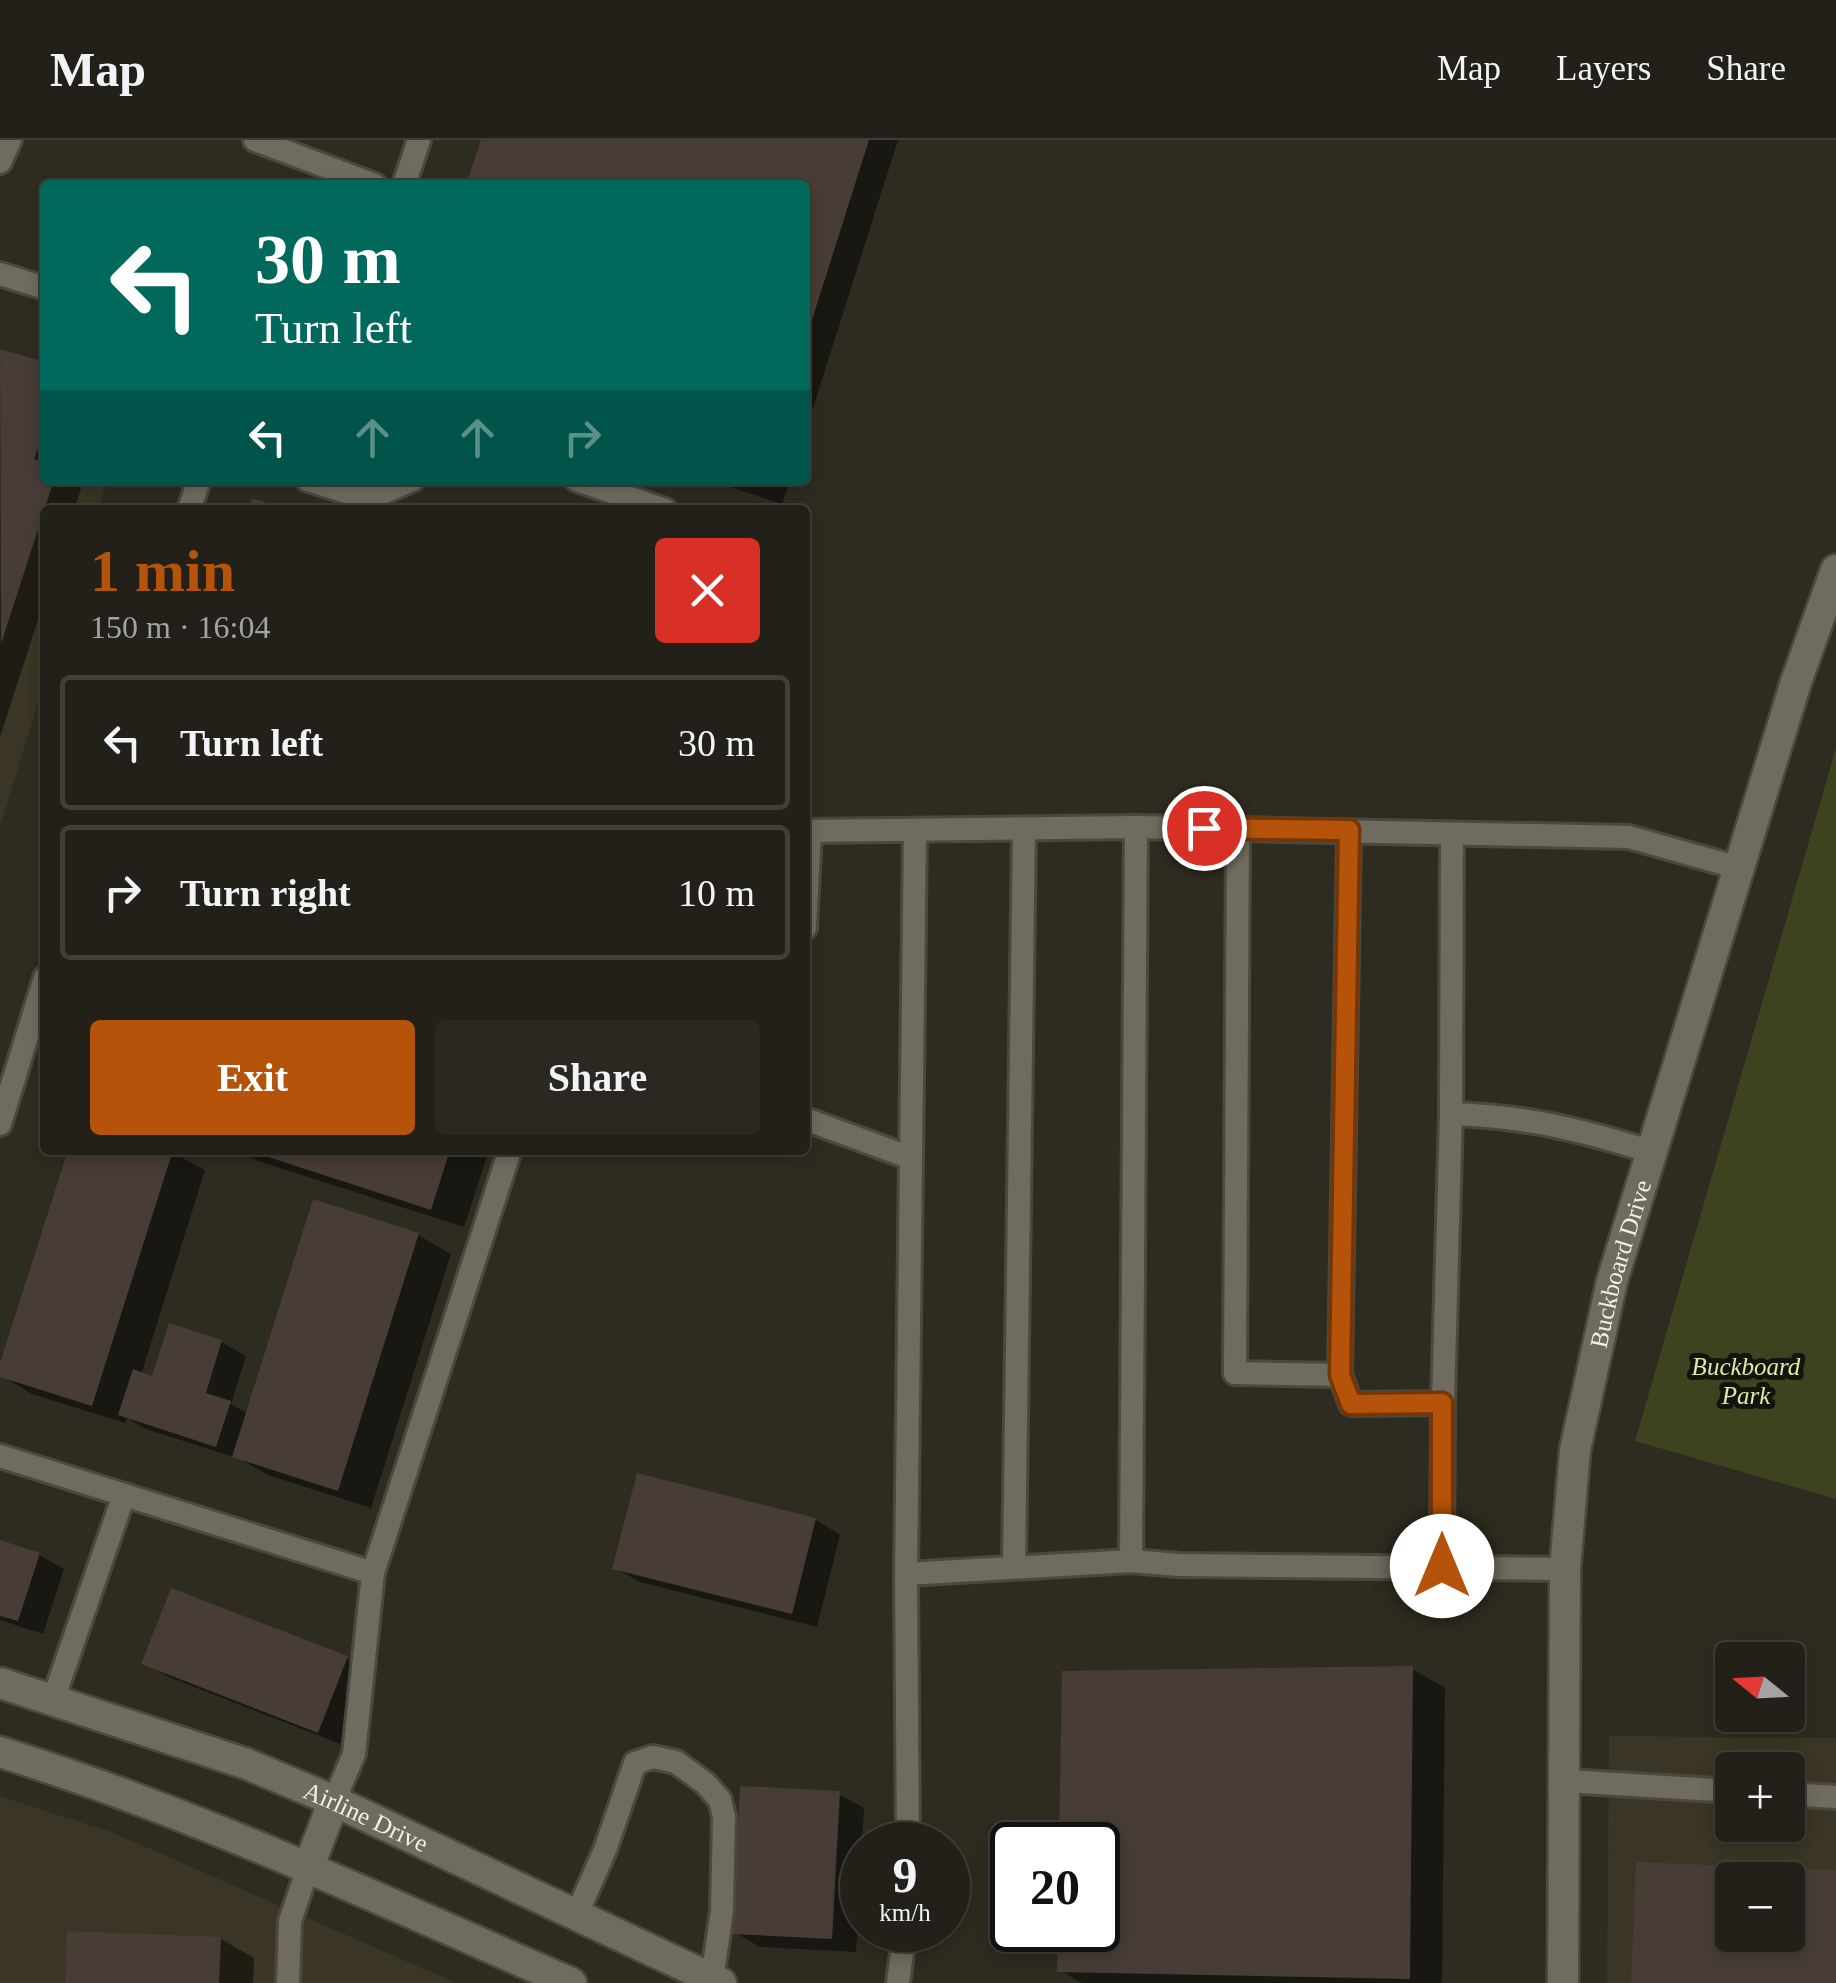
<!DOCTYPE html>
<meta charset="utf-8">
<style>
body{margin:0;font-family:Georgia,serif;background:#2a2821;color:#f1f3f6;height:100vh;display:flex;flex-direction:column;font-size:38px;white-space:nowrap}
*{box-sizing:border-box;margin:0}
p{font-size:32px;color:#a2a3a2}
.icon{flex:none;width:55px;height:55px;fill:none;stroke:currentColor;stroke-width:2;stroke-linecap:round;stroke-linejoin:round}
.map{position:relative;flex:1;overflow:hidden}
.side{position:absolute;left:40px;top:365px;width:770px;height:650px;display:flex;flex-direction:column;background:#222018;border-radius:10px;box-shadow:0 5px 15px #0003,0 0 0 2px #3f3e37}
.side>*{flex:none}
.top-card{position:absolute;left:40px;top:40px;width:770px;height:305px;border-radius:10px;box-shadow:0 5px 15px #0003,0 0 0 2px #3f3e37;background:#00695c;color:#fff;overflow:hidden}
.needle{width:65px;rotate:288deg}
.fabs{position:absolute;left:1715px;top:1502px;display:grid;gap:20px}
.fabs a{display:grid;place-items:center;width:90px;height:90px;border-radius:10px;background:#222018;box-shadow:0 5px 15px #0003,0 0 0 2px #3f3e37;font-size:50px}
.speed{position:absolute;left:840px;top:1682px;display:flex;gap:20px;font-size:50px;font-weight:700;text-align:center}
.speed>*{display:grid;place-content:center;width:130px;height:130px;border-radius:50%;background:#222018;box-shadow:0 5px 15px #0003,0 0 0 2px #3f3e37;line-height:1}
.speed small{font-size:25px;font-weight:400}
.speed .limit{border:5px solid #111;border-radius:15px;background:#fff;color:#111}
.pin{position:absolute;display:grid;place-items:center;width:85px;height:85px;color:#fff;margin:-42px;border:5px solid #fff;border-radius:50%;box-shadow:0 2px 10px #0007}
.me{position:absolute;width:110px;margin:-55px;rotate:0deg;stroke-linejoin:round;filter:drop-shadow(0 0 8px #0008)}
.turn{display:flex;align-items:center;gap:35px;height:210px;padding:0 50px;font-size:45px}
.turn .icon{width:130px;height:130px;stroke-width:2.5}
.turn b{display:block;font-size:70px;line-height:85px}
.lanes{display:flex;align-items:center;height:95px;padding:0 50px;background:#0003;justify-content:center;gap:50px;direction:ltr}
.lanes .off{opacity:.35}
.round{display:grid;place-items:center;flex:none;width:105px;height:105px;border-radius:10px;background:#2a2821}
.headline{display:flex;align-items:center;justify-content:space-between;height:170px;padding:0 50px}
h1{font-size:60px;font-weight:800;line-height:75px;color:#b45309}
.button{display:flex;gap:20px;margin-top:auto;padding:20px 50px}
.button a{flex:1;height:115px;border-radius:10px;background:#b45309;color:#fff;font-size:40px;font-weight:800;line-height:115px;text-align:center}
.button a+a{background:#2a2821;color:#f1f3f6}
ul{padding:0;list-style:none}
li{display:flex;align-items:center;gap:30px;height:135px;margin:0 20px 15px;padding:0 30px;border:5px solid #3f3e37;border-radius:10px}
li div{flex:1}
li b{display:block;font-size:38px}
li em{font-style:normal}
header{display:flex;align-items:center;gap:60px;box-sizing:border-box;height:140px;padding:0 50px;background:#222018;border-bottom:2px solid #3f3e37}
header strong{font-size:48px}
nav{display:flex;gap:55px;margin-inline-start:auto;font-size:35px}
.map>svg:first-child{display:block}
.built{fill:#3a3524;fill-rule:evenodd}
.green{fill:#3f421f}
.shadow{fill:#0007;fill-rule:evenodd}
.building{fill:#483d36;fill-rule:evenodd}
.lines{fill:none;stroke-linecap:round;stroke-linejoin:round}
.service-casing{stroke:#4b483f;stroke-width:28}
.tertiary-casing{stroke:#4b483f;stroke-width:35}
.secondary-casing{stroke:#4b483f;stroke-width:35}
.service{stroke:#6f6b5f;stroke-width:22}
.tertiary{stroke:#6f6b5f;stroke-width:30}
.secondary{stroke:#6f6b5f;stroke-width:30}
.route-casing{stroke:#753606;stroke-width:25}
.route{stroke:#b45309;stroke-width:18}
.labels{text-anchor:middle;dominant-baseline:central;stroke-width:10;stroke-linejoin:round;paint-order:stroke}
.street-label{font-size:25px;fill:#f1efe8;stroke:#15130e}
.park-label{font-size:25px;font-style:italic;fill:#e0e8a5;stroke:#15130e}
</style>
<header>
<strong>Map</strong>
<nav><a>Map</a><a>Layers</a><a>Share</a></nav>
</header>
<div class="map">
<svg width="1836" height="1843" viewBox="0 0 1836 1843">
<rect width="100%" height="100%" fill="#2e2b20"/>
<!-- built -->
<g class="built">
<polygon points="0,209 45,223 45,340 107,340 98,370 45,370 45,541 0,686"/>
<path d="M 1609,1596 L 1836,1598 L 1836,1843 L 1607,1843 ZM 1732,1630 L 1788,1630 L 1788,1685 L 1732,1685 ZM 1732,1740 L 1788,1740 L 1788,1795 L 1732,1795 Z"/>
<polygon points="0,1656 114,1693 456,1843 0,1843"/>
</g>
<!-- green -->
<polygon class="green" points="1836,608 1836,1359 1635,1301"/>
<!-- shadow -->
<g class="shadow">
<polygon points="483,0 898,0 805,293 805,45 469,45"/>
<polygon points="0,212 45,224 45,340 73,340 82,345 74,370 45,370 45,458 0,597"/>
<polygon points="709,340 790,340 782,364"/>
<polygon points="45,912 45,939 38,935"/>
<polygon points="71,1010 168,1010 205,1030 141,1235 154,1239 221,1202 246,1216 231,1264 248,1274 418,1095 451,1114 371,1368 268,1335 240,1319 146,1289 127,1278 125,1283 32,1254 0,1235"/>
<polygon points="239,1010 489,1010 464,1087 258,1021"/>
<polygon points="638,1336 816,1380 840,1395 817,1487 640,1442 615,1428"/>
<polygon points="0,1403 39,1415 64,1429 43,1494 0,1480"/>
<polygon points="347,1519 372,1533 343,1605 169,1537 144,1523"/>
<polygon points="1412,1529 1445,1548 1442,1843 1082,1843 1059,1830 1060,1790 1098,1790 1098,1705 1062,1705"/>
<polygon points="839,1654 864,1668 856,1812 760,1807 734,1792"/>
<path d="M 1638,1725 L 1836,1732 L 1836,1843 L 1634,1843 ZM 1732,1740 L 1788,1740 L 1788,1795 L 1732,1795 Z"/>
<polygon points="221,1799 254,1818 253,1843 67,1843"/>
</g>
<!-- building -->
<g class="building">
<polygon points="481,0 869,0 806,199 805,45 466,45"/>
<polygon points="0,209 45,222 45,289 34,319 45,323 45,340 54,340 1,504"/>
<polygon points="252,358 287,369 287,370 248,370"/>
<polygon points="68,1010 173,1010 92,1266 0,1237 0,1223"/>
<polygon points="247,1010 450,1010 431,1070"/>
<polygon points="313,1059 419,1093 338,1351 232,1317"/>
<polygon points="169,1183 222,1200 206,1253 231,1261 216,1307 118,1275 133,1229 152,1236"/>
<polygon points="637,1333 816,1378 792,1474 612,1429"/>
<polygon points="0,1400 40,1413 18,1481 0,1476"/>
<polygon points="171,1448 348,1516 318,1593 141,1524"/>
<polygon points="1413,1526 1410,1839 1057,1832 1058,1790 1098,1790 1098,1705 1059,1705 1062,1531"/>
<polygon points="740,1646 840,1651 832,1799 732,1794"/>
<path d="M 1636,1722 L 1836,1730 L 1836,1843 L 1631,1843 ZM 1732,1740 L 1788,1740 L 1788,1795 L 1732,1795 Z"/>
<polygon points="67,1791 221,1797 219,1843 65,1843"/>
</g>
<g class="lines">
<!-- service casing -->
<g class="service-casing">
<g id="service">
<polyline points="255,0 375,45"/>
<polyline points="0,22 10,0"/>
<polyline points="404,45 419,0"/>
<polyline points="0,134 45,148"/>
<polyline points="308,340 369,359 412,340"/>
<polyline points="577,340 665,370"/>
<polyline points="189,370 199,340"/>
<polyline points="1238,688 1235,1233 1340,1235"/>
<polyline points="805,691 1136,687 1629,697 1739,728"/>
<polyline points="1349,691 1340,1235 1351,1264 1443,1263 1451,974 1452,694"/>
<polyline points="805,788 810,691"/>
<path d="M 1451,974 C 1525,976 1582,990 1652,1012"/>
<polyline points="805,979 911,1018"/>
<polyline points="0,984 45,838"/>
<polyline points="0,1316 373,1433 510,1010"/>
<polyline points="1131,1421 1136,687"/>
<polyline points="1442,1426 1443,1263"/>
<polyline points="1014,1427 1024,689"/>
<polyline points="906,1434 1131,1421 1179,1425 1565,1429"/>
<polyline points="53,1560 124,1355"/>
<polyline points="1566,1641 1732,1651"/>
<polyline points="1788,1654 1836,1657"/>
<polyline points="334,1661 354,1614 373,1433"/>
<polyline points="908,1705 906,1434 915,690"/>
<polyline points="576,1776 605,1710 635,1623 653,1617 676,1622 705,1643 720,1660 724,1677 722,1771 712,1839"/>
<polyline points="288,1843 290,1781 308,1728"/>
<polyline points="898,1843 905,1790"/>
</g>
</g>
<!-- tertiary casing -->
<g class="tertiary-casing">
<g id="tertiary">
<path id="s1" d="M 1563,1843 L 1565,1429 L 1575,1310 L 1612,1141 L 1796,542 L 1836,430"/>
</g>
</g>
<!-- secondary casing -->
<g class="secondary-casing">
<g id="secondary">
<path id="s2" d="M 0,1543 L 247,1624 L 334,1661 L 721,1843"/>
<path d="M 0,1612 C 196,1673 383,1761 571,1843"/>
<polyline points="308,1728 334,1661"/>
</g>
</g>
<!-- service -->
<use href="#service" class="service"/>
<!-- tertiary -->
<use href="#tertiary" class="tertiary"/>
<!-- secondary -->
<use href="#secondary" class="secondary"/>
</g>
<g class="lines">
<!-- route casing -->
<g class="route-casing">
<polyline id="route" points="1204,688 1349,690 1340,1235 1351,1264 1442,1263 1442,1426"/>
</g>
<!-- route -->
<use href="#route" class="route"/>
</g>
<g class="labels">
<!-- street labels -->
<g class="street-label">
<text stroke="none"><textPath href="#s1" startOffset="725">Buckboard Drive</textPath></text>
<text stroke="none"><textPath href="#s2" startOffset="390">Airline Drive</textPath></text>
</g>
<!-- park labels -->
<g class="park-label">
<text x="1746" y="1226">Buckboard<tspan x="1746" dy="29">Park</tspan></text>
</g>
</g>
</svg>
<div class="fabs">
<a><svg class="needle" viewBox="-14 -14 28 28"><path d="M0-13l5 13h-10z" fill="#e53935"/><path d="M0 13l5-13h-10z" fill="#a2a3a2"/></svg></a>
<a>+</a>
<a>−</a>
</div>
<div class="speed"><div>9<small>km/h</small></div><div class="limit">20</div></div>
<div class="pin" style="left:1204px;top:688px;background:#d93025"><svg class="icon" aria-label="arrive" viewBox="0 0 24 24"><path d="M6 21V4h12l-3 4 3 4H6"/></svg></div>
<svg class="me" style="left:1442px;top:1426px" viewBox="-20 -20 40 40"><circle r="19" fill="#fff"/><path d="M0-13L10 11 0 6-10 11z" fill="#b45309"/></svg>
<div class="top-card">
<div class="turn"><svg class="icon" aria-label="left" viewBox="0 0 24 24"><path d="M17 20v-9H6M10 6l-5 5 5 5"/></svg><div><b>30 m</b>Turn left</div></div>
<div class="lanes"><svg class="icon" aria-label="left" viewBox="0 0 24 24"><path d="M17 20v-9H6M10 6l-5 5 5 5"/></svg><svg class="icon off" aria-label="ahead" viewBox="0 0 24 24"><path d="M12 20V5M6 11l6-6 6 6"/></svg><svg class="icon off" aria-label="ahead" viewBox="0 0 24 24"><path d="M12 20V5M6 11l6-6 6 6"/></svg><svg class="icon off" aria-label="right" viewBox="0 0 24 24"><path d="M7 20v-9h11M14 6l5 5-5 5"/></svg></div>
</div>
<section class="side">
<div class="headline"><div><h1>1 min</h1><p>150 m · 16:04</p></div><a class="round" style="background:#d93025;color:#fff"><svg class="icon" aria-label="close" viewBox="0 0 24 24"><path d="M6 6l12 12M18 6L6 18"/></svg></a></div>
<ul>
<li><svg class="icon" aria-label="left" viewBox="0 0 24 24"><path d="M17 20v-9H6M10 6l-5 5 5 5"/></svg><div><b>Turn left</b></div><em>30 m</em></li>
<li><svg class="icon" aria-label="right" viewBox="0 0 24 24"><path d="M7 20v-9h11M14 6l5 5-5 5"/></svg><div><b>Turn right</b></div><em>10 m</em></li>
</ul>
<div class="button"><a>Exit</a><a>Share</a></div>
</section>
</div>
